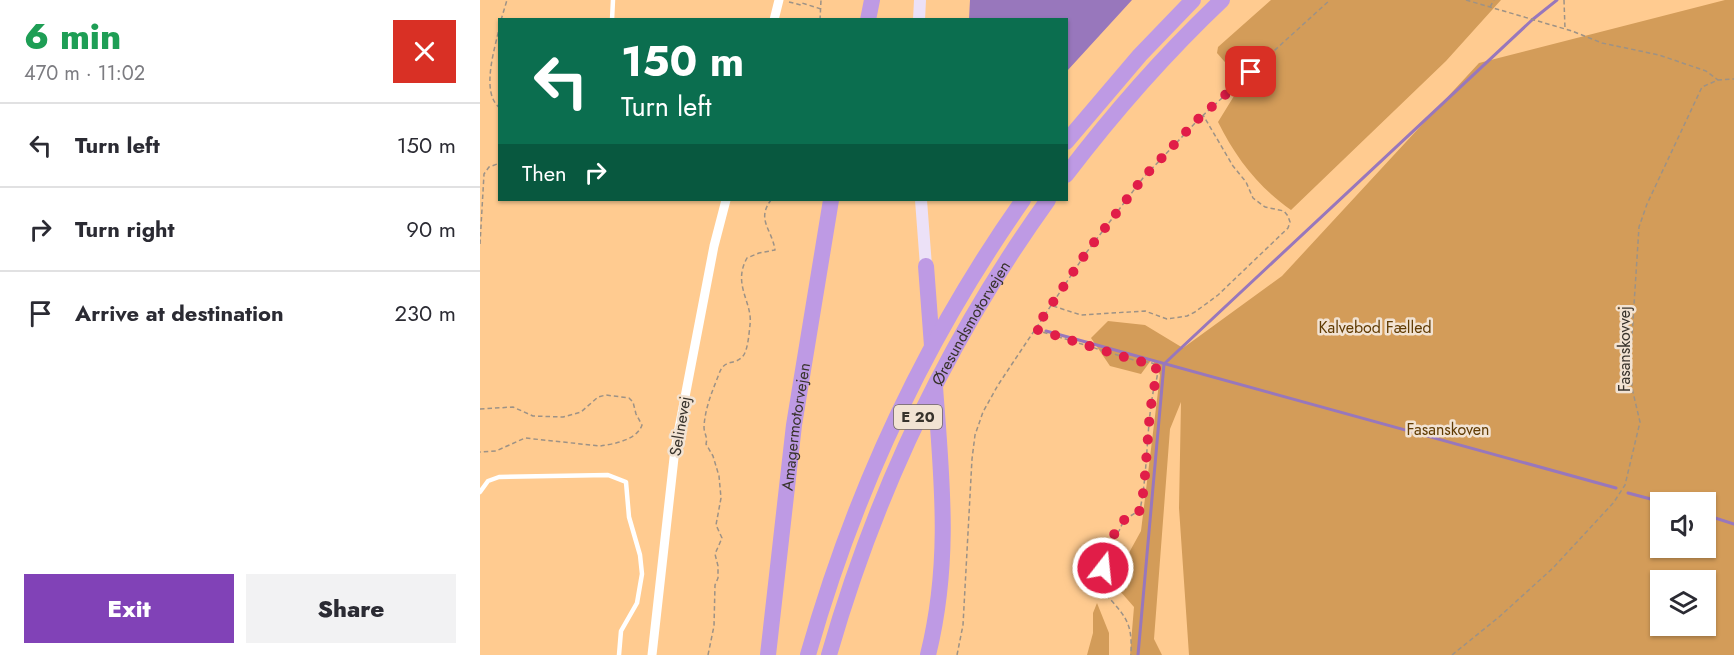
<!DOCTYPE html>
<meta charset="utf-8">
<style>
body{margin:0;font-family:Jost,sans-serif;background:#f2f2f3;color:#2b2b33;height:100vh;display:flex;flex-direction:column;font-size:22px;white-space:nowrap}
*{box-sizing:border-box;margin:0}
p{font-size:20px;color:#7c7c81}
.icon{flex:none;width:33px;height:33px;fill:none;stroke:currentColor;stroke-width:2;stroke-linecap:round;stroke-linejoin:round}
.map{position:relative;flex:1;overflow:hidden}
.details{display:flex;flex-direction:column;background:#fff;width:480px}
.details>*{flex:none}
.hud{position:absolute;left:18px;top:18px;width:570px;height:183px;border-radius:0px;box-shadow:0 2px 4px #0004;background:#0b6e4f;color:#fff;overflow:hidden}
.fabs{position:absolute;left:1170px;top:492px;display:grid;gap:12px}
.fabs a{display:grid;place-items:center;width:66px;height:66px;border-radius:0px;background:#fff;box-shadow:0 2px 4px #0004;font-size:30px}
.pin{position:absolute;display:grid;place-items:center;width:51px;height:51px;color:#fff;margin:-26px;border-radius:12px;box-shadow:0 3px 9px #0006}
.me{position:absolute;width:66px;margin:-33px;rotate:16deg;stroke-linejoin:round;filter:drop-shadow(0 0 4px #0008)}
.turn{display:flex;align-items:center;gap:21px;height:126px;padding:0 24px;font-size:27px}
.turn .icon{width:78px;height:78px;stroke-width:2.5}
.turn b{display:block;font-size:42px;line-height:51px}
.then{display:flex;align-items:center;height:57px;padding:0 24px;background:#0003;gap:12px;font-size:22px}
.round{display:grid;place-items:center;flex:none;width:63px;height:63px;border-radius:0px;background:#f2f2f3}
.overview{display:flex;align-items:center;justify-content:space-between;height:102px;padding:0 24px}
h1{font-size:36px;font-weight:800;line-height:45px;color:#1e9e55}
.action{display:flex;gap:12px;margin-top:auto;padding:12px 24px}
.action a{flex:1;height:69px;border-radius:0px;background:#8142b7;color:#fff;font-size:24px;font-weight:800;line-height:69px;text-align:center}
.action a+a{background:#f2f2f3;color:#2b2b33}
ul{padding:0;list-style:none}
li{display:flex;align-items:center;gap:18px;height:84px;padding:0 24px;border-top:2px solid #e1e1e2}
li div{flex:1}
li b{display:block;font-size:22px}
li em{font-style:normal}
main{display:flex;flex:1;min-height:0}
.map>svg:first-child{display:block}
.green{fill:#ffcb90;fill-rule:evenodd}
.forest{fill:#d39c59;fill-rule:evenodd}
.water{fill:#9877bc}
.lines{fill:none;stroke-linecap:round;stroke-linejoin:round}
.stream{stroke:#9877bc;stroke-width:3}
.path{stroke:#9d9286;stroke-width:1.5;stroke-dasharray:4.5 3;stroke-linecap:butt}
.lane{stroke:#fff;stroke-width:4.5}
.street{stroke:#fff;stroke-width:9}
.secondary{stroke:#ece1f7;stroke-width:12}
.highway{stroke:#be9ae4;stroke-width:16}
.route{stroke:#e11d48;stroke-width:10;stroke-dasharray:0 18}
.labels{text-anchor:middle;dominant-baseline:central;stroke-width:5;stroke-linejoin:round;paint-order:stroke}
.shield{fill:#f2e3d3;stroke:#70685e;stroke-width:1.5}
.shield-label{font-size:15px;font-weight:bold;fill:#38332c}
.street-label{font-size:16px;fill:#38332c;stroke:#f2e3d3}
.park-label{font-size:16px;fill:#603b03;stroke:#f2e3d3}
</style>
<main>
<section class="details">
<div class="overview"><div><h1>6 min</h1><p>470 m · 11:02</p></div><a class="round" style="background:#d93025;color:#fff"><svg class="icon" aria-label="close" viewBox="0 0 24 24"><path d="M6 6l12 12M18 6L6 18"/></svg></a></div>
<ul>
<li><svg class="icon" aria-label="left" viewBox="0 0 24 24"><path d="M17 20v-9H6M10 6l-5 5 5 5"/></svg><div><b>Turn left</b></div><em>150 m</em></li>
<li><svg class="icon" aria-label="right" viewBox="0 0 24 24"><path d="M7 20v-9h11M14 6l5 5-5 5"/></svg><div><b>Turn right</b></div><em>90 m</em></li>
<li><svg class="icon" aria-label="arrive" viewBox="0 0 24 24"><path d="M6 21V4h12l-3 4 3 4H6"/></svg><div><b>Arrive at destination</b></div><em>230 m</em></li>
</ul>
<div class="action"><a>Exit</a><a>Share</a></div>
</section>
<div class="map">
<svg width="1254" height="655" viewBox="0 0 1254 655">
<rect width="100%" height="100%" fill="#f2e3d3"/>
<!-- green -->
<path class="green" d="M 0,0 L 1254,0 L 1254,655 L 0,655 ZM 20,20 L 586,20 L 586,200 L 20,200 ZM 1180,502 L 1226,502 L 1226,548 L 1180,548 ZM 1180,580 L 1226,580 L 1226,626 L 1180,626 Z"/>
<!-- forest -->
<g class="forest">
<path d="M 791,0 L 1021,0 L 966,61 L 811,210 C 778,187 756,158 738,122 L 754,96 L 765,85 L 737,53 L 738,47 Z"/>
<path d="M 1245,0 L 1254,0 L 1254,655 L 709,655 L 699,508 L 701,402 L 690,429 L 674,639 L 682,655 L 650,655 L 654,607 L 640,591 L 640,569 L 661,531 L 680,375 L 672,359 L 661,374 L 630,366 L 611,338 L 628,321 L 665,325 L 703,348 L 802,276 L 999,63 ZM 1226,502 L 1226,548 L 1180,548 L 1180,502 ZM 1226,580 L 1226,626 L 1180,626 L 1180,580 Z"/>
<polygon points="617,603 629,633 629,655 607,655 613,633 613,613"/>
</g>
<!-- water -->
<polygon class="water" points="490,0 652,0 587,71 586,20 489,19"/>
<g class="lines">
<!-- stream -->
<g class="stream">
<polyline points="566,331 1136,488"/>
<polyline points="1148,493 1182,502"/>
<polyline points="1226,515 1254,524"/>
<polyline points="658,655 684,364 1052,20 1077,0"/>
</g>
<!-- path -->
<g class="path">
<polyline points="986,0 1092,31 1122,43 1179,55 1226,71 1238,80"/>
<polyline points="1084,0 1085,29"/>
<polyline points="309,2 321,5 322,3 341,9"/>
<polyline points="1010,7 1014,0"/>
<polyline points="21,20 27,0"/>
<polyline points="340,20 341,0"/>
<path d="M 20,25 C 15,48 0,93 20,108"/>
<polyline points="0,244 4,174 9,167 20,163"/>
<polyline points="573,306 601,315 665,311 687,319 707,316 715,312 738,295 808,228 810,222 808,216 804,211 785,207 773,198 766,182 753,166 723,115"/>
<path d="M 556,330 L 657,361 C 662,362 671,361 675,365 C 681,373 674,385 673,393 C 666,432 668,471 660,510 L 644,520 L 639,531 L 633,535 L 617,584 C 620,591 625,594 630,599 C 649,620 652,627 651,655"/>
<path d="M 0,409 L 33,407 L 53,416 L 83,417 L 101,412 L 118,397 L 126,395 L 149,398 L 153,402 L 156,414 L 162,425 C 157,440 134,444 120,446 L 45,438 L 16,451 L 0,452"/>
<path d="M 228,655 L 234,626 L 235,585 L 238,578 L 238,566 L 235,554 L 242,538 L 236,525 L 241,498 L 239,476 L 233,456 L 226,444 C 228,437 224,434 224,427 C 225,408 232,392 239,374 C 244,358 255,366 263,356 C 268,350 269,333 270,325 C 273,302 252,285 267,258 L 279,253 L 295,250 C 292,229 276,220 291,200"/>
<polyline points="477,655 483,625 492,459 495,435 503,412 518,385 606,253 663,178 719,119 850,0"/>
<polyline points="972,655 1019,617 1073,568 1134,502 1145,485 1160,422 1152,388 1151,352 1159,227 1167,204 1222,87 1238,80 1254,79"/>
</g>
<!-- lane -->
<g class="lane">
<polyline points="132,20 133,0"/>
<polyline points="0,492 8,481 19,477 128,475 146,482 149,517 160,555 162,574 157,603 141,631 139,655"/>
</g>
<!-- street -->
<g class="street">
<polyline points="294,20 299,0"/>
<polyline points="172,655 195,449 234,246 246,200"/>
</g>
<!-- secondary -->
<g class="secondary">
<polyline points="439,20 440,0"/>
<polyline points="441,200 446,266"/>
</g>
<!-- highway -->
<g class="highway">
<polyline points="388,20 392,0"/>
<polyline points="586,142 660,55 713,0"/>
<path d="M 586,175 C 634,112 685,54 742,0"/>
<polyline points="446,266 452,346"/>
<path id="s1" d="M 288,655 L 314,425 L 351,200"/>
<path d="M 328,655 C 374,492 446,338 543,200"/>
<path id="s2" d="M 349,655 C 396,491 469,338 568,200"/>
<path d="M 448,655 C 471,562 462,481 455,387"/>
</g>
</g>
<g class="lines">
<!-- route -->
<polyline class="route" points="623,568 633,535 639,531 644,520 657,514 660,510 664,488 670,411 677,372 675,365 671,363 657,361 555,329 606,253 663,178 719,118 771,72"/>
</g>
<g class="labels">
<!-- shield labels -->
<rect class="shield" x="414" y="405" width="48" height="24" rx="4.5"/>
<g class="shield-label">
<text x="438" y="417">E 20</text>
</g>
<!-- street labels -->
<g class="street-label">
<text stroke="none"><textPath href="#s2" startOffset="362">Øresundsmotorvejen</textPath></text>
<text transform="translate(1144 349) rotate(-90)">Fasanskovvej</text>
<text transform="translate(200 426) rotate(-80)">Selinevej</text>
<text stroke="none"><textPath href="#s1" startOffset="230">Amagermotorvejen</textPath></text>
</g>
<!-- park labels -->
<g class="park-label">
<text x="895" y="327">Kalvebod Fælled</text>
<text x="968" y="429">Fasanskoven</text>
</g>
</g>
</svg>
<div class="fabs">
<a><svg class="icon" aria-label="sound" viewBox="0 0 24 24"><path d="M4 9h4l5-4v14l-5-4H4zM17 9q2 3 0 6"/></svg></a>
<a><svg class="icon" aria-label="layers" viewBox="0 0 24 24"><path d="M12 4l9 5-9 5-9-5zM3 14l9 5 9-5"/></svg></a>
</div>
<div class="pin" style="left:771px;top:72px;background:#d93025"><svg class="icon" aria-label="arrive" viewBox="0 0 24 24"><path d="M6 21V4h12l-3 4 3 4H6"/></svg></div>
<svg class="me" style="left:623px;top:568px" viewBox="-20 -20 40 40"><circle r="17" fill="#e11d48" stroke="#fff" stroke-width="3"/><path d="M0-11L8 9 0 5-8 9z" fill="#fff"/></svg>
<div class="hud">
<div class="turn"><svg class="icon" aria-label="left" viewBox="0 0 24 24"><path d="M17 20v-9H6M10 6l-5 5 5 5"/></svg><div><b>150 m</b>Turn left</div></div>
<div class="then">Then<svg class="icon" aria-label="right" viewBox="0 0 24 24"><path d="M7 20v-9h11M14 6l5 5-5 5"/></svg></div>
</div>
</div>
</main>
